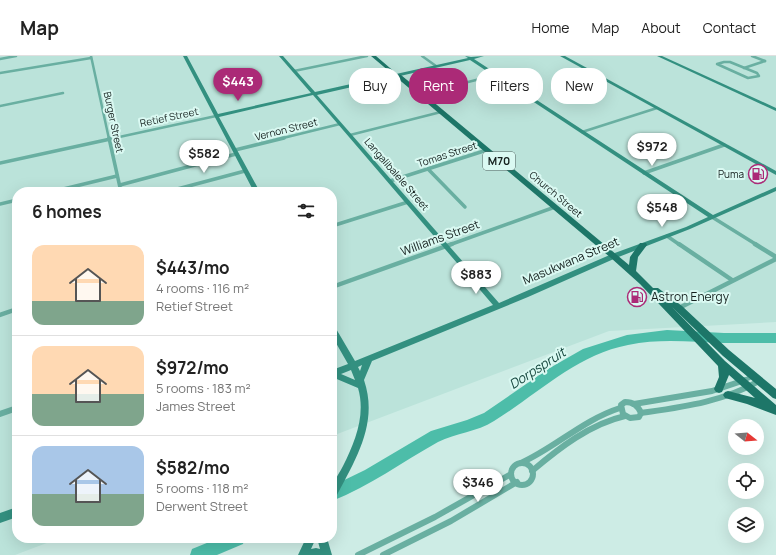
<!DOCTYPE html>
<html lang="en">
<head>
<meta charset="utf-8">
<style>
	body { margin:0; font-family:Manrope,sans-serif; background:#f2f2f2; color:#222; height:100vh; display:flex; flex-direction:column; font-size:15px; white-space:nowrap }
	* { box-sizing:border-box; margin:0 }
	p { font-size:13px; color:#767676 }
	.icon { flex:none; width:22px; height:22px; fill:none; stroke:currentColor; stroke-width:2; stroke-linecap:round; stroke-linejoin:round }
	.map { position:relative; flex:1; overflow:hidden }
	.drawer { position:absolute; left:12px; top:131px; width:325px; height:356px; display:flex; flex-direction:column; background:#fff; border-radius:16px; box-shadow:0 4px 16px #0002 }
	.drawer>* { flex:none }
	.banner { position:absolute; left:349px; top:12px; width:367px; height:36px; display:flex; gap:8px }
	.needle { width:26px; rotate:107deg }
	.controls { position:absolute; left:728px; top:363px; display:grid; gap:8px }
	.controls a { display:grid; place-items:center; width:36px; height:36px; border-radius:50%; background:#fff; box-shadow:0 4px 16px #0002; font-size:20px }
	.price { position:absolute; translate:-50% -34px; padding:0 9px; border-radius:14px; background:#fff; color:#222; font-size:13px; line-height:26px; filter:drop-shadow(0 1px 2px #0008) }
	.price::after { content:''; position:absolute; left:50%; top:24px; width:12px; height:9px; margin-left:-6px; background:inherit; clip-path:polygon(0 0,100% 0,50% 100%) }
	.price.active { background:#ab2a77; color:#fff }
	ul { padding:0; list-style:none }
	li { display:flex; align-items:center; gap:12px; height:100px; padding:0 20px }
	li+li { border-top:1px solid #e0e0e0 }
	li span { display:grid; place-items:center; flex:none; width:112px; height:80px; border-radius:12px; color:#555 }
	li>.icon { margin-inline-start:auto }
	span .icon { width:48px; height:48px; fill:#fffc; stroke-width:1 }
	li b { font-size:17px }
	h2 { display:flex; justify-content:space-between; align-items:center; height:48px; padding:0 20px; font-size:17px }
	.pill { padding:0 14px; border-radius:16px; background:#fff; box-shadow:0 4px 16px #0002; font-size:14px; line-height:36px }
	.pill.active { background:#ab2a77; color:#fff }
	header { display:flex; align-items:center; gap:24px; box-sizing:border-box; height:56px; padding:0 20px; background:#fff; border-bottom:1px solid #e0e0e0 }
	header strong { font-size:19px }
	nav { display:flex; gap:22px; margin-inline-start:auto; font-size:14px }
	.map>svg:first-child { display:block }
	.built { fill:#bbe3da }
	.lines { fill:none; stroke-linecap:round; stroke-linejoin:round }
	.river { fill:#4dbda9; fill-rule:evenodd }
	.street-far3 { stroke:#69afa1; stroke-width:2.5 }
	.street-far2 { stroke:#69afa1; stroke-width:3.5 }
	.street-far1 { stroke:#69afa1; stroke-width:4.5 }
	.street { stroke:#69afa1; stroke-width:6 }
	.secondary { fill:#339080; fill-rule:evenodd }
	.primary { fill:#1d7668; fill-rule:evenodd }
	.labels { text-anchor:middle; stroke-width:4; stroke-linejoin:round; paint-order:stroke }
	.far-street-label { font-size:10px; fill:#15201e; stroke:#daf9f2 }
	.far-poi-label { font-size:10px; fill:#15201e; stroke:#daf9f2; text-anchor:end }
	.shield { fill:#daf9f2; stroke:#50615e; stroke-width:1 }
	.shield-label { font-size:11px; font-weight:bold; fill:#15201e }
	.street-label { font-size:12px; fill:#15201e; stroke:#daf9f2 }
	.poi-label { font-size:12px; fill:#15201e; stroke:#daf9f2; text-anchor:start }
	.water-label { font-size:13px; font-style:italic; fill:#15463d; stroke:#daf9f2 }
</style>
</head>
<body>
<header>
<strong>Map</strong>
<nav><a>Home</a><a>Map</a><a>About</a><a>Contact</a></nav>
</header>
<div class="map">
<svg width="776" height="499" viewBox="0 0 776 499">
	<rect width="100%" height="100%" fill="#cdece5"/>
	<path class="built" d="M0 0H776V266L609 275 332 380V136H17V482H60L15 499H0Z"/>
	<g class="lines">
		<g class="river">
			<path d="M667 274 724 277H776V287C759 287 742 287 724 287 691 286 661 282 628 289 576 299 538 338 494 365 477 376 456 377 438 386 402 406 370 430 332 445V430L365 414 431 375 467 364 484 357 548 313 583 293 627 279Z"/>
			<path d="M219 482H245L243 488 217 499H190L192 493Z"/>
		</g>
		<g class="street-far3">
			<path d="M91 0 109 83"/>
			<path d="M422 0 436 10"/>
			<path d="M752 0 765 5"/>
			<path d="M0 3 16 0"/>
			<path d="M724 6H730L757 17 759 20 748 22 717 8Z"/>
			<path d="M744 12 765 5"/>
			<path d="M294 15 367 0"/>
			<path d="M0 17 91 2"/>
			<path d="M420 38 496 19"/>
			<path d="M0 50 63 37"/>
			<path d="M582 76 657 52"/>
			<path d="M350 79 441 56"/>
			<path d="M110 83 216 60"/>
			<path d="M279 83 340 68"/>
		</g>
		<g class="street-far2">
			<path d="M109 82 121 136"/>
			<path d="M235 94 284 82"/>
			<path d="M0 107 115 82"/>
			<path d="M428 113 465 151"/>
			<path d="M644 117 724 89"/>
			<path d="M390 125 487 94"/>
			<path d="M120 129 236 98"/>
			<path d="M51 136 117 120"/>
			<path d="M166 136 245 115"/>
			<path d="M0 148 17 144"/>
			<path d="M712 161 757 189"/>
			<path d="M332 170 408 146"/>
			<path d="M667 180 680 189"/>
			<path d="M449 189 555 151"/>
		</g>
		<g class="street-far1">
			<path d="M679 188 732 224"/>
			<path d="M755 188 776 201"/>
			<path d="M332 231 452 188"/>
			<path d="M679 252 776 203"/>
			<path d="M0 259 17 253"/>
			<path d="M743 325 753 320"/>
		</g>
		<g class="street">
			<path d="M625 346C633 346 638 349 641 357L639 361 630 362 623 358 621 349Z"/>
			<path d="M634 348 712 335 745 324"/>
			<path d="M641 357C682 351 723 346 759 325"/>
			<path d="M0 358 17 352"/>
			<path d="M521 407C556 391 583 364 620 352"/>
			<circle cx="522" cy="418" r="11"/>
			<path d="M532 415C559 392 590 368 625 360"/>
			<path d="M358 499 435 461 511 418"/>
			<path d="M383 499 451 465 517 426"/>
		</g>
		<g class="secondary">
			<path d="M183 0H187L218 58 311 37 279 0H283L315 36 468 2 465 0 471 1 484 0 474 3 713 159 776 131V135L690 173 616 202 528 241 372 305 364 324C379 368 355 404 335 443L332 445C332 440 331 434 333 429 335 423 340 416 343 410 355 386 366 359 358 332L332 321V314L348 308 332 280V270L335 271 355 305 493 249 313 39 219 61 260 136H254ZM470 4 708 161 686 171 612 198 499 247 317 39ZM362 309 360 315 358 311ZM351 314 355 324 341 318Z"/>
			<path d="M560 0H565L776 115V119Z"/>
			<path d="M657 0H662L776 52V55Z"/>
			<path d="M17 451V461L0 467V457Z"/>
			<path d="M306 482H316L311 493 316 492 320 493 317 482H327L332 499H298Z"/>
		</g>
		<path class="primary" d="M371 0H376L397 18 401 19 629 209 630 201 640 187H646L647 189 638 201 636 215 653 232H658L682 250 729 294 776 333V343L773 342 723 300 672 251 725 305 776 349V359L747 348 725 342 723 339 725 336 728 335 755 342 729 319 722 336 719 337 716 336 714 333 719 321 718 310 640 228 611 202Z"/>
	</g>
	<defs>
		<symbol id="fuel-ring" viewBox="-11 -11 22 22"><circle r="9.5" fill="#daf9f2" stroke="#ab2a77" stroke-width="1.5"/><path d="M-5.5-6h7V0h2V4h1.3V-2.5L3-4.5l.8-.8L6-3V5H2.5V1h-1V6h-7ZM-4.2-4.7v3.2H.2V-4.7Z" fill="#ab2a77"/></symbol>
	</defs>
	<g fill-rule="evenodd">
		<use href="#fuel-ring" x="747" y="107" width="22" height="22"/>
		<use href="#fuel-ring" x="626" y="230" width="22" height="22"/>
	</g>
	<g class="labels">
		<g class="far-street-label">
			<text transform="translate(169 61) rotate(-12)" y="4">Retief Street</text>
			<text transform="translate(114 66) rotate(78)" y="4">Burger Street</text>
			<text transform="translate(286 73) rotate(-14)" y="4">Vernon Street</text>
			<text transform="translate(447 98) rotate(-18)" y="4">Tomas Street</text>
			<text transform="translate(397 118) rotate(49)" y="4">Langalibalele Street</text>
			<text transform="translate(556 138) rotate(40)" y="4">Church Street</text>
		</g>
		<g class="far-poi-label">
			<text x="744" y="122">Puma</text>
		</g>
		<rect class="shield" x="483" y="96" width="32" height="18" rx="3"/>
		<g class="shield-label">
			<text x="499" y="109">M70</text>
		</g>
		<g class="street-label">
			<text transform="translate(440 182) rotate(-20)" y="4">Williams Street</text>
			<text transform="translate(571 205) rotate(-23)" y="4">Masukwana Street</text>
		</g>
		<g class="poi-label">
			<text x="651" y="245">Astron Energy</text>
		</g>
		<g class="water-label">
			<text transform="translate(537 312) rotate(-33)" y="5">Dorpspruit</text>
		</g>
	</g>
</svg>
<div class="controls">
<a><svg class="needle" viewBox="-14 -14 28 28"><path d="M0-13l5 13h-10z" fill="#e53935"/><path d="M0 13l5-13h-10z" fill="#767676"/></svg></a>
<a><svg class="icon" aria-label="locate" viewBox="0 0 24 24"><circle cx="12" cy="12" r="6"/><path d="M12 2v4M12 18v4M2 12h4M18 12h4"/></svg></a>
<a><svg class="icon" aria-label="layers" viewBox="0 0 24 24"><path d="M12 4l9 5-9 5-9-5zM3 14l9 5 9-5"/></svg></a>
</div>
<b class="price active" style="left:238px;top:46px">$443</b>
<b class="price" style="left:652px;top:111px">$972</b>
<b class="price" style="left:204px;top:118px">$582</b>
<b class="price" style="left:662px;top:172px">$548</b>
<b class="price" style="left:476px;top:239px">$883</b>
<b class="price" style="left:478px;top:447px">$346</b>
<div class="banner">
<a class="pill">Buy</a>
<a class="pill active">Rent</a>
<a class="pill">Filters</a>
<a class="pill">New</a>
</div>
<section class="drawer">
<h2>6 homes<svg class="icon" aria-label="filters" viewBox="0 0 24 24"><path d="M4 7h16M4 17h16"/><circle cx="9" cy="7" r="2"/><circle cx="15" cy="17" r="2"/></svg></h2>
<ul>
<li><span style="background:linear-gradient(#ffd9b3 70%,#7fa58c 0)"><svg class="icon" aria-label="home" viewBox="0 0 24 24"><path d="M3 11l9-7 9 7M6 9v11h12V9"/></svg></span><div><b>$443/mo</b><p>4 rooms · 116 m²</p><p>Retief Street</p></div></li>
<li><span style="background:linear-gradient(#ffd9b3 60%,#7fa58c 0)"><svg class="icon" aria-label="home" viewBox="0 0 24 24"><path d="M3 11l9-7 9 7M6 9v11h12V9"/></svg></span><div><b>$972/mo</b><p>5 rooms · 183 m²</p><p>James Street</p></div></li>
<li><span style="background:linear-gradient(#a9c7e8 60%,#7fa58c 0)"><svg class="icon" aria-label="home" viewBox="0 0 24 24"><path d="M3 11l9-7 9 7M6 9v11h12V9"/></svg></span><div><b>$582/mo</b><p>5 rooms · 118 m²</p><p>Derwent Street</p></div></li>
</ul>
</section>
</div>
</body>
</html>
